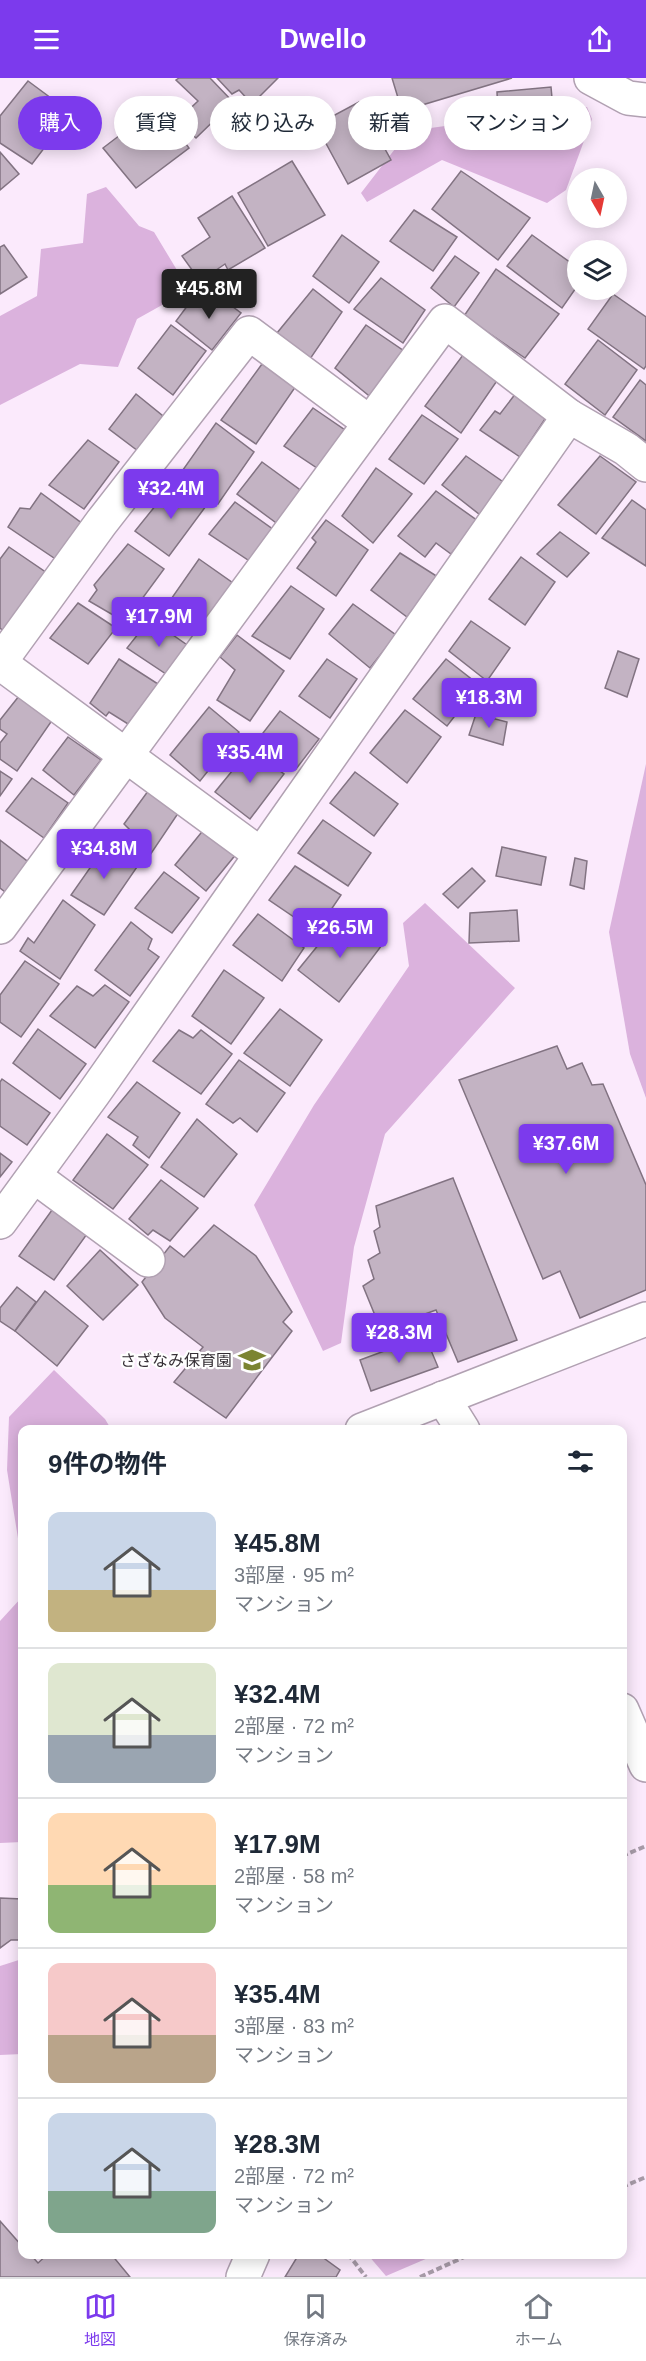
<!DOCTYPE html>
<html lang="ja">
<head>
<meta charset="utf-8">
<style>
	body { margin:0; font-family:Helvetica,"Noto Sans JP",sans-serif; background:#f2f2f3; color:#1f2937; height:100vh; display:flex; flex-direction:column; font-size:22px; white-space:nowrap }
	* { box-sizing:border-box; margin:0 }
	p { font-size:20px; color:#747a83 }
	.icon { flex:none; width:33px; height:33px; fill:none; stroke:currentColor; stroke-width:2; stroke-linecap:round; stroke-linejoin:round }
	.map { position:relative; flex:1; overflow:hidden }
	.details { position:absolute; left:18px; top:1347px; width:609px; height:834px; display:flex; flex-direction:column; background:#fff; border-radius:12px; box-shadow:0 3px 15px #0003 }
	.details>* { flex:none }
	.hud { position:absolute; left:18px; top:18px; width:610px; height:54px; display:flex; gap:12px }
	.needle { width:39px; rotate:171deg }
	.fabs { position:absolute; left:567px; top:90px; display:grid; gap:12px }
	.fabs a { display:grid; place-items:center; width:60px; height:60px; border-radius:50%; background:#fff; box-shadow:0 3px 15px #0003; font-size:30px }
	.price { position:absolute; translate:-50% -51px; padding:0 14px; border-radius:6px; background:#7c3aed; color:#fff; font-size:20px; line-height:39px; filter:drop-shadow(0 2px 3px #0008) }
	.price::after { content:''; position:absolute; left:50%; top:36px; width:18px; height:14px; margin-left:-9px; background:inherit; clip-path:polygon(0 0,100% 0,50% 100%) }
	.price.on { background:#222; color:#fff }
	ul { padding:0; list-style:none }
	li { display:flex; align-items:center; gap:18px; height:150px; padding:0 30px }
	li+li { border-top:2px solid #e0e1e3 }
	li span { display:grid; place-items:center; flex:none; width:168px; height:120px; border-radius:12px; color:#555 }
	li>.icon { margin-inline-start:auto }
	span .icon { width:72px; height:72px; fill:#fffc; stroke-width:1 }
	li b { font-size:26px }
	h2 { display:flex; justify-content:space-between; align-items:center; height:72px; padding:0 30px; font-size:26px }
	.tag { padding:0 21px; border-radius:27px; background:#fff; box-shadow:0 3px 15px #0003; font-size:21px; line-height:54px }
	.tag.on { background:#7c3aed; color:#fff }
	header { display:flex; justify-content:space-between; align-items:center; height:78px; padding:0 30px; background:#7c3aed; color:#fff; font-size:27px; font-weight:700 }
	.menu { display:flex; justify-content:space-around; align-items:center; height:84px; border-top:2px solid #e0e1e3; background:#fff; font-size:16px; color:#747a83 }
	.menu a { display:grid; justify-items:center; gap:3px }
	.menu .on { color:#7c3aed }
	.map>svg:first-child { display:block }
	.green { fill:#dbb2dd }
	.building { fill:#c3b3c3; stroke:#827382; stroke-width:1.5 }
	.lines { fill:none; stroke-linecap:round; stroke-linejoin:round }
	.minor-casing { stroke:#b1a1b2; stroke-width:36 }
	.path { stroke:#a79ba8; stroke-width:4; stroke-dasharray:6 3; stroke-linecap:butt }
	.minor { stroke:#fff; stroke-width:33 }
	.labels { text-anchor:middle; stroke-width:4.5; stroke-linejoin:round; paint-order:stroke }
	.poi-label { font-size:16px; fill:#352f35; stroke:#fefefe; text-anchor:end }
</style>
</head>
<body>
<header><svg class="icon" aria-label="menu" viewBox="0 0 24 24"><path d="M4 6h16M4 12h16M4 18h16"/></svg>Dwello<svg class="icon" aria-label="share" viewBox="0 0 24 24"><path d="M12 15V3M7 8l5-5 5 5M5 13v7h14v-7"/></svg></header>
<div class="map">
<svg width="646" height="2199" viewBox="0 0 646 2199">
	<rect width="100%" height="100%" fill="#fbeafc"/>
	<g class="green">
		<path d="M587 29 592 41 566 112 547 125 442 82 367 124 361 115 398 67 423 51Z"/>
		<path d="M106 109 139 148 154 154 189 212 137 241 118 289 80 286 0 327V238L37 218 41 171 83 165 87 116Z"/>
		<path d="M646 686V1020L630 976 609 854Z"/>
		<path d="M425 825 515 910 385 1056 354 1169 341 1265 323 1273 254 1127 314 1027 409 888 403 845Z"/>
		<path d="M54 1292 105 1341 111 1351 22 1352V1485L7 1392 9 1339Z"/>
		<path d="M22 1519V1764L0 1765V1543Z"/>
		<path d="M22 1881V1976L0 1977V1888Z"/>
		<path d="M368 2177H435L386 2198Z"/>
	</g>
	<g class="building">
		<path d="M179 0H210L233 24 196 60 177 43 198 23 176 2Z"/>
		<path d="M217 0H278L252 26 239 12 232 16Z"/>
		<path d="M392 0H512L402 33Z"/>
		<path d="M28 3 71 35 32 86 0 65V38Z"/>
		<path d="M551 9 553 31 498 36 497 14Z"/>
		<path d="M359 24 391 82 348 106 316 47Z"/>
		<path d="M149 35 164 53 172 47 189 70 136 110 103 70Z"/>
		<path d="M0 74 19 96 0 112Z"/>
		<path d="M292 83 325 137 268 168 238 115Z"/>
		<path d="M461 93 530 140 498 182 432 131Z"/>
		<path d="M232 118 265 170 228 192 225 186 200 203 182 178 210 159 198 140Z"/>
		<path d="M414 132 457 159 433 193 390 163Z"/>
		<path d="M342 157 379 184 349 225 313 198Z"/>
		<path d="M532 157 578 190V207L562 230 507 188Z"/>
		<path d="M4 167 27 199 0 216V169Z"/>
		<path d="M455 178 479 195 454 229 431 210Z"/>
		<path d="M496 191 559 236 525 280 464 238Z"/>
		<path d="M381 200 425 232 403 265 354 231Z"/>
		<path d="M313 211 342 234 310 281 277 255Z"/>
		<path d="M613 216 646 239V288L644 291 588 251Z"/>
		<path d="M221 220 241 235 212 272 176 243 188 227Z"/>
		<path d="M171 247 206 273 173 317 138 290Z"/>
		<path d="M366 247 407 275 373 321 335 290Z"/>
		<path d="M598 262 637 292 605 337 565 306Z"/>
		<path d="M466 273 501 297 461 355 425 328Z"/>
		<path d="M262 286 296 308 256 366 221 342Z"/>
		<path d="M640 302 646 307V363L613 339Z"/>
		<path d="M516 315 549 335 520 379 480 352 495 333 500 336Z"/>
		<path d="M136 316 163 338 138 373 109 351Z"/>
		<path d="M313 330 345 352 317 390 284 368Z"/>
		<path d="M422 337 458 361 424 406 389 381Z"/>
		<path d="M216 345 254 374 218 426 180 396Z"/>
		<path d="M88 362 119 384 84 431 49 407Z"/>
		<path d="M466 378 509 408 484 440 442 407Z"/>
		<path d="M600 378 636 404 596 456 558 427Z"/>
		<path d="M262 384 303 414 279 447 237 416Z"/>
		<path d="M376 390 412 416 373 465 342 438Z"/>
		<path d="M173 406 206 428 169 478 135 453Z"/>
		<path d="M436 413 478 443 451 476 436 465 425 479 398 458Z"/>
		<path d="M41 415 83 446 57 482 8 449 20 430 30 431Z"/>
		<path d="M632 422 646 432V488L602 460Z"/>
		<path d="M235 424 274 452 251 484 209 456Z"/>
		<path d="M326 442 368 472 336 518 297 490 316 464 312 460Z"/>
		<path d="M560 454 589 475 567 499 537 476Z"/>
		<path d="M128 466 164 491 125 544 89 523 97 512 94 507Z"/>
		<path d="M9 469 47 495 6 556 0 550V481Z"/>
		<path d="M400 475 438 499 407 539 371 512Z"/>
		<path d="M521 479 555 504 525 547 489 521Z"/>
		<path d="M199 481 233 505 203 547 169 524Z"/>
		<path d="M291 508 324 531 290 581 252 558Z"/>
		<path d="M78 525 116 550 88 586 50 560Z"/>
		<path d="M353 526 396 557 370 590 329 556Z"/>
		<path d="M150 541 190 569 169 598 127 570Z"/>
		<path d="M471 543 510 570 487 603 449 573Z"/>
		<path d="M237 557 284 593 250 643 217 622 235 592 220 579Z"/>
		<path d="M618 573 639 581 627 619 605 610Z"/>
		<path d="M119 581 158 606 128 646 109 634 106 638 90 625Z"/>
		<path d="M327 581 357 601 330 640 299 618Z"/>
		<path d="M446 581 479 607 447 648 413 621Z"/>
		<path d="M19 618 53 641 17 693 0 681V665L7 656 0 651V642Z"/>
		<path d="M209 629 239 654 200 703 170 677Z"/>
		<path d="M405 632 441 659 407 705 370 675Z"/>
		<path d="M280 633 319 661 296 691 256 664Z"/>
		<path d="M476 636 507 644 503 667 469 657Z"/>
		<path d="M68 659 101 682 74 717 43 692Z"/>
		<path d="M250 671 284 696 250 741 215 714Z"/>
		<path d="M0 693 12 701 0 718Z"/>
		<path d="M355 694 398 726 374 758 330 725Z"/>
		<path d="M32 700 68 725 44 760 6 733Z"/>
		<path d="M151 709 181 731 146 783 122 766 129 751 124 746Z"/>
		<path d="M323 742 371 775 348 808 298 775Z"/>
		<path d="M205 750 237 775 206 813 175 787Z"/>
		<path d="M0 762 31 786 9 817 0 810Z"/>
		<path d="M106 767 137 789 104 837 71 817Z"/>
		<path d="M502 769 546 779 541 807 496 798Z"/>
		<path d="M575 780 587 783 584 811 570 807Z"/>
		<path d="M295 788 341 817 316 854 269 822Z"/>
		<path d="M472 790 485 803 458 830 443 816Z"/>
		<path d="M164 794 199 820 172 855 135 830Z"/>
		<path d="M63 822 95 847 60 901 20 873 28 860 34 865Z"/>
		<path d="M517 832 519 863 469 865 470 835Z"/>
		<path d="M258 836 304 870 282 903 233 867Z"/>
		<path d="M341 839 382 867 339 924 298 892Z"/>
		<path d="M131 844 152 861 148 871 159 879 130 918 95 892Z"/>
		<path d="M25 883 59 906 21 959 0 944V917Z"/>
		<path d="M224 892 264 920 231 966 192 938Z"/>
		<path d="M105 907 129 924 95 970 50 938 77 908 93 918Z"/>
		<path d="M280 931 322 962 290 1008 244 975Z"/>
		<path d="M38 951 86 986 60 1021 13 985Z"/>
		<path d="M179 952 193 960 201 952 232 976 201 1016 153 983Z"/>
		<path d="M557 968 567 991 582 985 592 1007 603 1006 646 1107V1212L580 1240 560 1193 543 1201 459 1002Z"/>
		<path d="M239 982 285 1015 257 1054 240 1040 233 1045 206 1026Z"/>
		<path d="M2 1001 50 1035 27 1067 0 1048V1004Z"/>
		<path d="M137 1004 180 1035 149 1080 133 1067 138 1059 108 1039Z"/>
		<path d="M197 1041 237 1076 204 1119 161 1089Z"/>
		<path d="M107 1056 148 1087 113 1131 73 1102Z"/>
		<path d="M0 1075 12 1084 0 1099Z"/>
		<path d="M453 1100 517 1262 458 1284 436 1232 381 1252 363 1208 374 1201 368 1182 380 1175 374 1153 380 1149 376 1128Z"/>
		<path d="M161 1102 198 1130 170 1163 153 1152 148 1157 129 1141Z"/>
		<path d="M52 1132 87 1156 54 1202 19 1178Z"/>
		<path d="M214 1147 256 1178 292 1234 283 1244 292 1253 226 1340 174 1304 203 1269 165 1240 142 1204 170 1168 184 1179Z"/>
		<path d="M100 1172 138 1207 103 1242 67 1208Z"/>
		<path d="M17 1209 36 1224 15 1253 0 1243V1230Z"/>
		<path d="M45 1213 88 1248 57 1288 15 1253Z"/>
		<path d="M425 1258 438 1289 371 1313 360 1282Z"/>
		<path d="M0 1820 22 1821V1862H11L0 1870Z"/>
		<path d="M0 2143 22 2168V2176H30L38 2185 48 2176H111L130 2199H0Z"/>
		<path d="M299 2176H318L340 2192 336 2199H285Z"/>
	</g>
	<g class="lines">
		<defs>
			<g id="minor">
				<path d="M591 0 628 20 646 22"/>
				<path d="M0 584 101 445 249 255 370 345"/>
				<path d="M0 585 260 776"/>
				<path d="M0 849 445 243 569 338"/>
				<path d="M34 1098 148 1182"/>
				<path d="M0 1144 94 1015 569 338 626 371 646 387"/>
				<path d="M443 1320 463 1352"/>
				<path d="M362 1352 646 1241"/>
				<path d="M622 1632 646 1687"/>
				<path d="M243 2199 253 2176"/>
			</g>
		</defs>
		<use href="#minor" class="minor-casing"/>
		<g class="path">
			<path d="M622 1778 646 1768"/>
			<path d="M622 2109 646 2099"/>
			<path d="M348 2176 366 2199"/>
			<path d="M420 2199 471 2176"/>
		</g>
		<use href="#minor" class="minor"/>
	</g>
	<defs>
		<symbol id="school-bare" viewBox="-9 -9 18 18"><path d="M0-5L7-2L0 1L-7-2ZM-4 1L0 2.5L4 1V4Q0 6-4 4Z" fill="#7b8431" stroke="#fefefe" stroke-width="2.5" paint-order="stroke"/></symbol>
	</defs>
	<g fill-rule="evenodd">
		<use href="#school-bare" x="233" y="1263" width="38" height="38"/>
	</g>
	<g class="labels">
		<g class="poi-label">
			<text x="232" y="1288">さざなみ保育園</text>
		</g>
	</g>
</svg>
<div class="fabs">
<a><svg class="needle" viewBox="-14 -14 28 28"><path d="M0-13l5 13h-10z" fill="#e53935"/><path d="M0 13l5-13h-10z" fill="#747a83"/></svg></a>
<a><svg class="icon" aria-label="layers" viewBox="0 0 24 24"><path d="M12 4l9 5-9 5-9-5zM3 14l9 5 9-5"/></svg></a>
</div>
<b class="price on" style="left:209px;top:242px">¥45.8M</b>
<b class="price" style="left:171px;top:442px">¥32.4M</b>
<b class="price" style="left:159px;top:570px">¥17.9M</b>
<b class="price" style="left:489px;top:651px">¥18.3M</b>
<b class="price" style="left:250px;top:706px">¥35.4M</b>
<b class="price" style="left:104px;top:802px">¥34.8M</b>
<b class="price" style="left:340px;top:881px">¥26.5M</b>
<b class="price" style="left:566px;top:1097px">¥37.6M</b>
<b class="price" style="left:399px;top:1286px">¥28.3M</b>
<div class="hud">
<a class="tag on">購入</a>
<a class="tag">賃貸</a>
<a class="tag">絞り込み</a>
<a class="tag">新着</a>
<a class="tag">マンション</a>
</div>
<section class="details">
<h2>9件の物件<svg class="icon" aria-label="filters" viewBox="0 0 24 24"><path d="M4 7h16M4 17h16"/><circle cx="9" cy="7" r="2"/><circle cx="15" cy="17" r="2"/></svg></h2>
<ul>
<li><span style="background:linear-gradient(#c9d6e8 65%,#c2b280 0)"><svg class="icon" aria-label="home" viewBox="0 0 24 24"><path d="M3 11l9-7 9 7M6 9v11h12V9"/></svg></span><div><b>¥45.8M</b><p>3部屋 · 95 m²</p><p>マンション</p></div></li>
<li><span style="background:linear-gradient(#dfe7d0 60%,#9aa5b1 0)"><svg class="icon" aria-label="home" viewBox="0 0 24 24"><path d="M3 11l9-7 9 7M6 9v11h12V9"/></svg></span><div><b>¥32.4M</b><p>2部屋 · 72 m²</p><p>マンション</p></div></li>
<li><span style="background:linear-gradient(#ffd9b3 60%,#8fb573 0)"><svg class="icon" aria-label="home" viewBox="0 0 24 24"><path d="M3 11l9-7 9 7M6 9v11h12V9"/></svg></span><div><b>¥17.9M</b><p>2部屋 · 58 m²</p><p>マンション</p></div></li>
<li><span style="background:linear-gradient(#f6c9c9 60%,#b9a48a 0)"><svg class="icon" aria-label="home" viewBox="0 0 24 24"><path d="M3 11l9-7 9 7M6 9v11h12V9"/></svg></span><div><b>¥35.4M</b><p>3部屋 · 83 m²</p><p>マンション</p></div></li>
<li><span style="background:linear-gradient(#c9d6e8 65%,#7fa58c 0)"><svg class="icon" aria-label="home" viewBox="0 0 24 24"><path d="M3 11l9-7 9 7M6 9v11h12V9"/></svg></span><div><b>¥28.3M</b><p>2部屋 · 72 m²</p><p>マンション</p></div></li>
</ul>
</section>
</div>
<nav class="menu">
<a class="on"><svg class="icon" aria-label="map" viewBox="0 0 24 24"><path d="M3 6l6-2 6 2 6-2v14l-6 2-6-2-6 2zM9 4v14M15 6v14"/></svg>地図</a>
<a><svg class="icon" aria-label="saved" viewBox="0 0 24 24"><path d="M7 4h10v16l-5-4-5 4z"/></svg>保存済み</a>
<a><svg class="icon" aria-label="home" viewBox="0 0 24 24"><path d="M3 11l9-7 9 7M6 9v11h12V9"/></svg>ホーム</a>
</nav>
</body>
</html>
